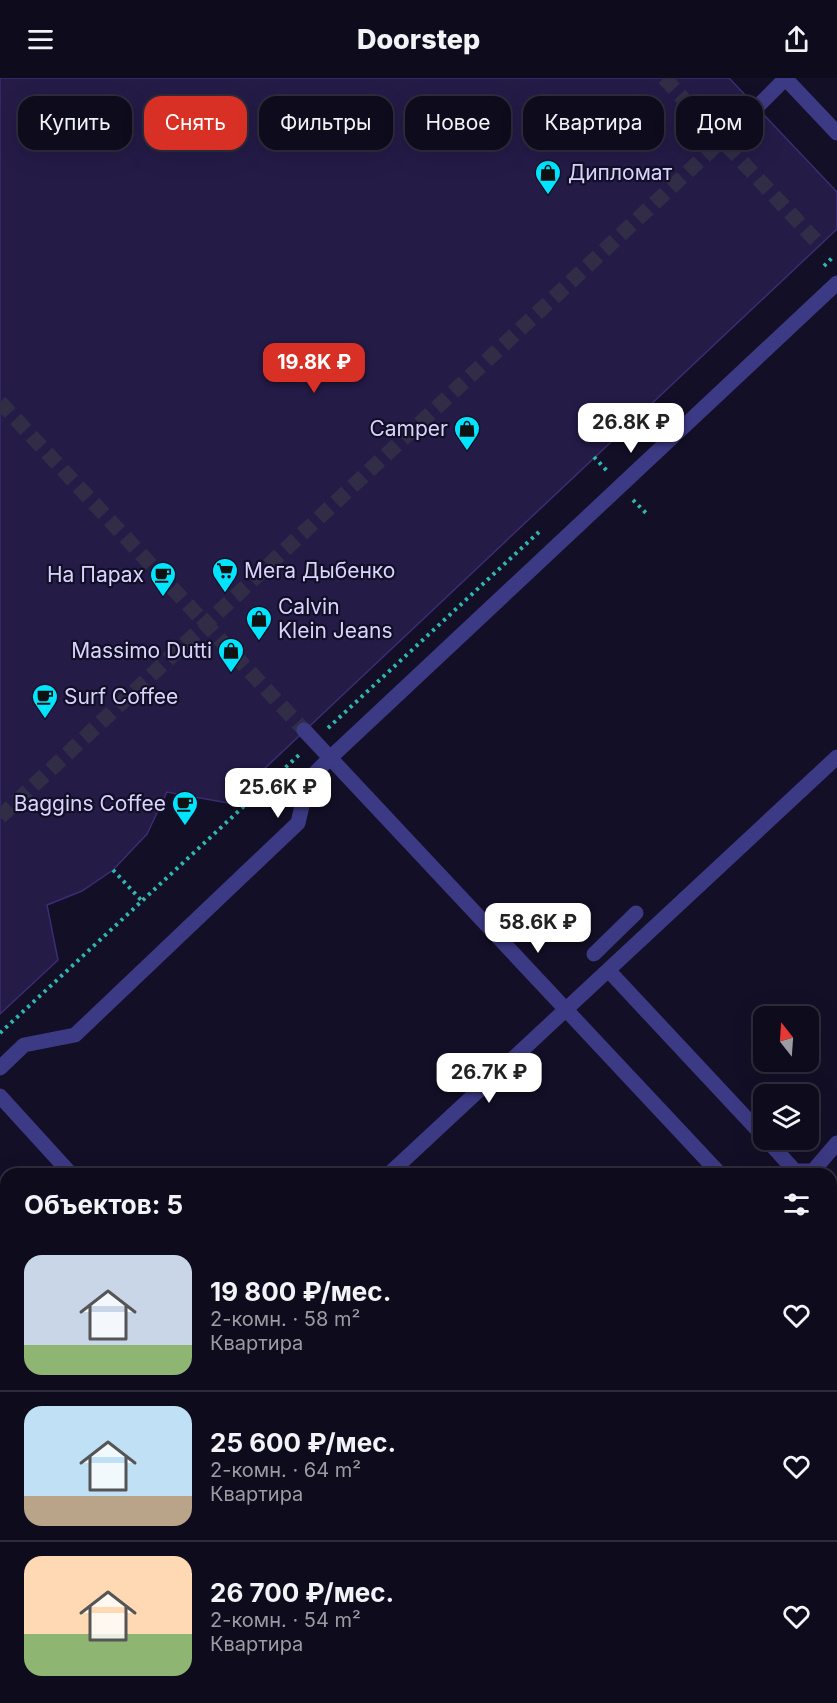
<!DOCTYPE html>
<html lang="ru">
<head>
<meta charset="utf-8">
<style>
	body { margin:0; font-family:Inter,sans-serif; background:#171425; color:#f1f3f6; height:100vh; display:flex; flex-direction:column; font-size:22px; white-space:nowrap }
	* { box-sizing:border-box; margin:0 }
	p { font-size:20px; color:#9b9ba3 }
	.icon { flex:none; width:33px; height:33px; fill:none; stroke:currentColor; stroke-width:2; stroke-linecap:round; stroke-linejoin:round }
	.map { position:relative; flex:1; overflow:hidden }
	.details { position:absolute; left:0px; top:1090px; width:837px; height:536px; display:flex; flex-direction:column; background:#0e0b1c; border-radius:18px 18px 0 0; box-shadow:0 6px 24px #0002,0 0 0 2px #2e2b3b }
	.details>* { flex:none }
	.guide { position:absolute; left:18px; top:18px; width:801px; height:54px; display:flex; gap:12px }
	.needle { width:39px; rotate:343deg }
	.buttons { position:absolute; left:753px; top:928px; display:grid; gap:12px }
	.buttons a { display:grid; place-items:center; width:66px; height:66px; border-radius:12px; background:#0e0b1c; box-shadow:0 6px 24px #0002,0 0 0 2px #2e2b3b; font-size:30px }
	.price { position:absolute; translate:-50% -51px; padding:0 14px; border-radius:12px; background:#fff; color:#222; font-size:20px; line-height:39px; filter:drop-shadow(0 2px 3px #0008) }
	.price::after { content:''; position:absolute; left:50%; top:36px; width:18px; height:14px; margin-left:-9px; background:inherit; clip-path:polygon(0 0,100% 0,50% 100%) }
	.price.active { background:#d93025; color:#fff }
	ul { padding:0; list-style:none }
	li { display:flex; align-items:center; gap:18px; height:150px; padding:0 24px }
	li+li { border-top:2px solid #2e2b3b }
	li span { display:grid; place-items:center; flex:none; width:168px; height:120px; border-radius:18px; color:#555 }
	li>.icon { margin-inline-start:auto }
	span .icon { width:72px; height:72px; fill:#fffc; stroke-width:1 }
	li b { font-size:26px }
	h2 { display:flex; justify-content:space-between; align-items:center; height:72px; padding:0 24px; font-size:26px }
	.pill { padding:0 21px; border-radius:18px; background:#0e0b1c; box-shadow:0 6px 24px #0002,0 0 0 2px #2e2b3b; font-size:21px; line-height:54px }
	.pill.active { background:#d93025; color:#fff }
	header { display:flex; justify-content:space-between; align-items:center; height:78px; padding:0 24px; background:#0e0b1c; font-size:27px; font-weight:800 }
	.map>svg:first-child { display:block }
	.building { fill:#241b47; stroke:#3b2d73; stroke-width:1.5 }
	.lines { fill:none; stroke-linecap:round; stroke-linejoin:round }
	.minor-tunnel { stroke:#312d47; stroke-width:15; stroke-dasharray:15 8; stroke-linecap:butt }
	.path { stroke:#2fb8b0; stroke-width:4; stroke-dasharray:3 4.5; stroke-linecap:butt }
	.minor { stroke:#3d3a85; stroke-width:15 }
	.major { stroke:#c25bff; stroke-width:15 }
	.labels { text-anchor:middle; stroke-width:4.5; stroke-linejoin:round; paint-order:stroke }
	.poi-label { font-size:21px; fill:#d9d4ff; stroke:#130f26; text-anchor:start }
</style>
</head>
<body>
<header><svg class="icon" aria-label="menu" viewBox="0 0 24 24"><path d="M4 6h16M4 12h16M4 18h16"/></svg>Doorstep<svg class="icon" aria-label="share" viewBox="0 0 24 24"><path d="M12 15V3M7 8l5-5 5 5M5 13v7h14v-7"/></svg></header>
<div class="map">
<svg width="837" height="1625" viewBox="0 0 837 1625">
	<rect width="100%" height="100%" fill="#130f26"/>
	<path class="building" d="M0 0H729L837 114V151L228 725 167 714 147 756 113 792 82 813 47 827 58 882 0 936Z"/>
	<g class="lines">
		<g class="minor-tunnel">
			<path d="M664 0 820 167"/>
			<path d="M0 324 304 652"/>
			<path d="M0 739 757 29"/>
		</g>
		<g class="path">
			<path d="M824 188 832 180"/>
			<path d="M594 379 608 394"/>
			<path d="M633 422 647 436"/>
			<path d="M328 650 540 453"/>
			<path d="M113 792 142 823"/>
			<path d="M0 955 300 676"/>
			<path d="M831 1276 837 1271"/>
			<path d="M446 1625 452 1620"/>
		</g>
		<g class="minor">
			<path d="M785 0 837 55"/>
			<path d="M757 29 786 0"/>
			<path d="M304 652 720 1096"/>
			<path d="M594 876 636 835"/>
			<path d="M609 893 764 1059"/>
			<path d="M0 990 24 967 75 957 298 745 308 702 330 680 837 205"/>
			<path d="M0 1018 71 1096"/>
			<path d="M767 1062 795 1093H813L837 1065"/>
			<path d="M389 1096 837 679"/>
			<path d="M0 1115 6 1121"/>
			<path d="M831 1127 837 1126"/>
			<path d="M831 1148 837 1166"/>
			<path d="M0 1199 6 1206"/>
			<path d="M831 1199 837 1182"/>
			<path d="M0 1379 6 1385"/>
			<path d="M0 1407 6 1401"/>
			<path d="M0 1455 6 1450"/>
			<path d="M0 1497 6 1491"/>
			<path d="M234 1625 239 1620"/>
			<path d="M333 1625 338 1620"/>
		</g>
		<g class="major">
			<path d="M831 1538 837 1531"/>
			<path d="M831 1562 837 1557"/>
			<path d="M763 1625 769 1620"/>
			<path d="M833 1625 837 1621"/>
		</g>
	</g>
	<defs>
		<symbol id="shop-pin" viewBox="-11 -11 22 30"><path d="M0 17L-7.5 6A9.5 9.5 0 1 1 7.5 6Z" fill="#00e5ff" stroke="#130f26"/><path d="M-5-2.5h2.3a2.7 3.5 0 0 1 5.4 0H5L5.5 6h-11ZM-1.5-2.5h3a1.5 2.3 0 0 0-3 0Z" fill="#111"/></symbol>
		<symbol id="supermarket-pin" viewBox="-11 -11 22 30"><path d="M0 17L-7.5 6A9.5 9.5 0 1 1 7.5 6Z" fill="#00e5ff" stroke="#130f26"/><path d="M-6-5.5h2.5l.6 2H6L4.5 2H-2.5L-4.4-4H-6ZM-1.5 3.2a1.3 1.3 0 1 0 .1 0ZM3 3.2a1.3 1.3 0 1 0 .1 0Z" fill="#111"/></symbol>
		<symbol id="cafe-pin" viewBox="-11 -11 22 30"><path d="M0 17L-7.5 6A9.5 9.5 0 1 1 7.5 6Z" fill="#00e5ff" stroke="#130f26"/><path d="M-5.5-4.5H6V0H3Q3 3.5 0 3.5H-2.5Q-5.5 3.5-5.5 0ZM3-3.2v2h1.7v-2ZM-6 4.5H4V6H-6Z" fill="#111"/></symbol>
	</defs>
	<g fill-rule="evenodd">
		<use href="#shop-pin" x="533" y="80" width="30" height="40"/>
		<use href="#shop-pin" x="452" y="336" width="30" height="40"/>
		<use href="#supermarket-pin" x="210" y="478" width="30" height="40"/>
		<use href="#cafe-pin" x="148" y="482" width="30" height="40"/>
		<use href="#shop-pin" x="244" y="526" width="30" height="40"/>
		<use href="#shop-pin" x="216" y="558" width="30" height="40"/>
		<use href="#cafe-pin" x="30" y="604" width="30" height="40"/>
		<use href="#cafe-pin" x="170" y="711" width="30" height="40"/>
	</g>
	<g class="labels">
		<g class="poi-label">
			<text x="568" y="102">Дипломат</text>
			<text x="448" y="358" text-anchor="end">Camper</text>
			<text x="244" y="500">Мега Дыбенко</text>
			<text x="144" y="504" text-anchor="end">На Парах</text>
			<text x="278" y="536">Calvin<tspan x="278" dy="24">Klein Jeans</tspan></text>
			<text x="212" y="580" text-anchor="end">Massimo Dutti</text>
			<text x="64" y="626">Surf Coffee</text>
			<text x="166" y="733" text-anchor="end">Baggins Coffee</text>
		</g>
	</g>
</svg>
<div class="buttons">
<a><svg class="needle" viewBox="-14 -14 28 28"><path d="M0-13l5 13h-10z" fill="#e53935"/><path d="M0 13l5-13h-10z" fill="#9b9ba3"/></svg></a>
<a><svg class="icon" aria-label="layers" viewBox="0 0 24 24"><path d="M12 4l9 5-9 5-9-5zM3 14l9 5 9-5"/></svg></a>
</div>
<b class="price active" style="left:314px;top:316px">19.8K ₽</b>
<b class="price" style="left:631px;top:376px">26.8K ₽</b>
<b class="price" style="left:278px;top:741px">25.6K ₽</b>
<b class="price" style="left:538px;top:876px">58.6K ₽</b>
<b class="price" style="left:489px;top:1026px">26.7K ₽</b>
<div class="guide">
<a class="pill">Купить</a>
<a class="pill active">Снять</a>
<a class="pill">Фильтры</a>
<a class="pill">Новое</a>
<a class="pill">Квартира</a>
<a class="pill">Дом</a>
</div>
<section class="details">
<h2>Объектов: 5<svg class="icon" aria-label="filters" viewBox="0 0 24 24"><path d="M4 7h16M4 17h16"/><circle cx="9" cy="7" r="2"/><circle cx="15" cy="17" r="2"/></svg></h2>
<ul>
<li><span style="background:linear-gradient(#c9d6e8 75%,#8fb573 0)"><svg class="icon" aria-label="home" viewBox="0 0 24 24"><path d="M3 11l9-7 9 7M6 9v11h12V9"/></svg></span><div><b>19 800 ₽/мес.</b><p>2-комн. · 58 m²</p><p>Квартира</p></div><svg class="icon" aria-label="heart" viewBox="0 0 24 24"><path d="M12 20l-8-8c-3-5 5-10 8-4 3-6 11-1 8 4z"/></svg></li>
<li><span style="background:linear-gradient(#bfe0f5 75%,#b9a48a 0)"><svg class="icon" aria-label="home" viewBox="0 0 24 24"><path d="M3 11l9-7 9 7M6 9v11h12V9"/></svg></span><div><b>25 600 ₽/мес.</b><p>2-комн. · 64 m²</p><p>Квартира</p></div><svg class="icon" aria-label="heart" viewBox="0 0 24 24"><path d="M12 20l-8-8c-3-5 5-10 8-4 3-6 11-1 8 4z"/></svg></li>
<li><span style="background:linear-gradient(#ffd9b3 65%,#8fb573 0)"><svg class="icon" aria-label="home" viewBox="0 0 24 24"><path d="M3 11l9-7 9 7M6 9v11h12V9"/></svg></span><div><b>26 700 ₽/мес.</b><p>2-комн. · 54 m²</p><p>Квартира</p></div><svg class="icon" aria-label="heart" viewBox="0 0 24 24"><path d="M12 20l-8-8c-3-5 5-10 8-4 3-6 11-1 8 4z"/></svg></li>
</ul>
</section>
</div>
</body>
</html>
